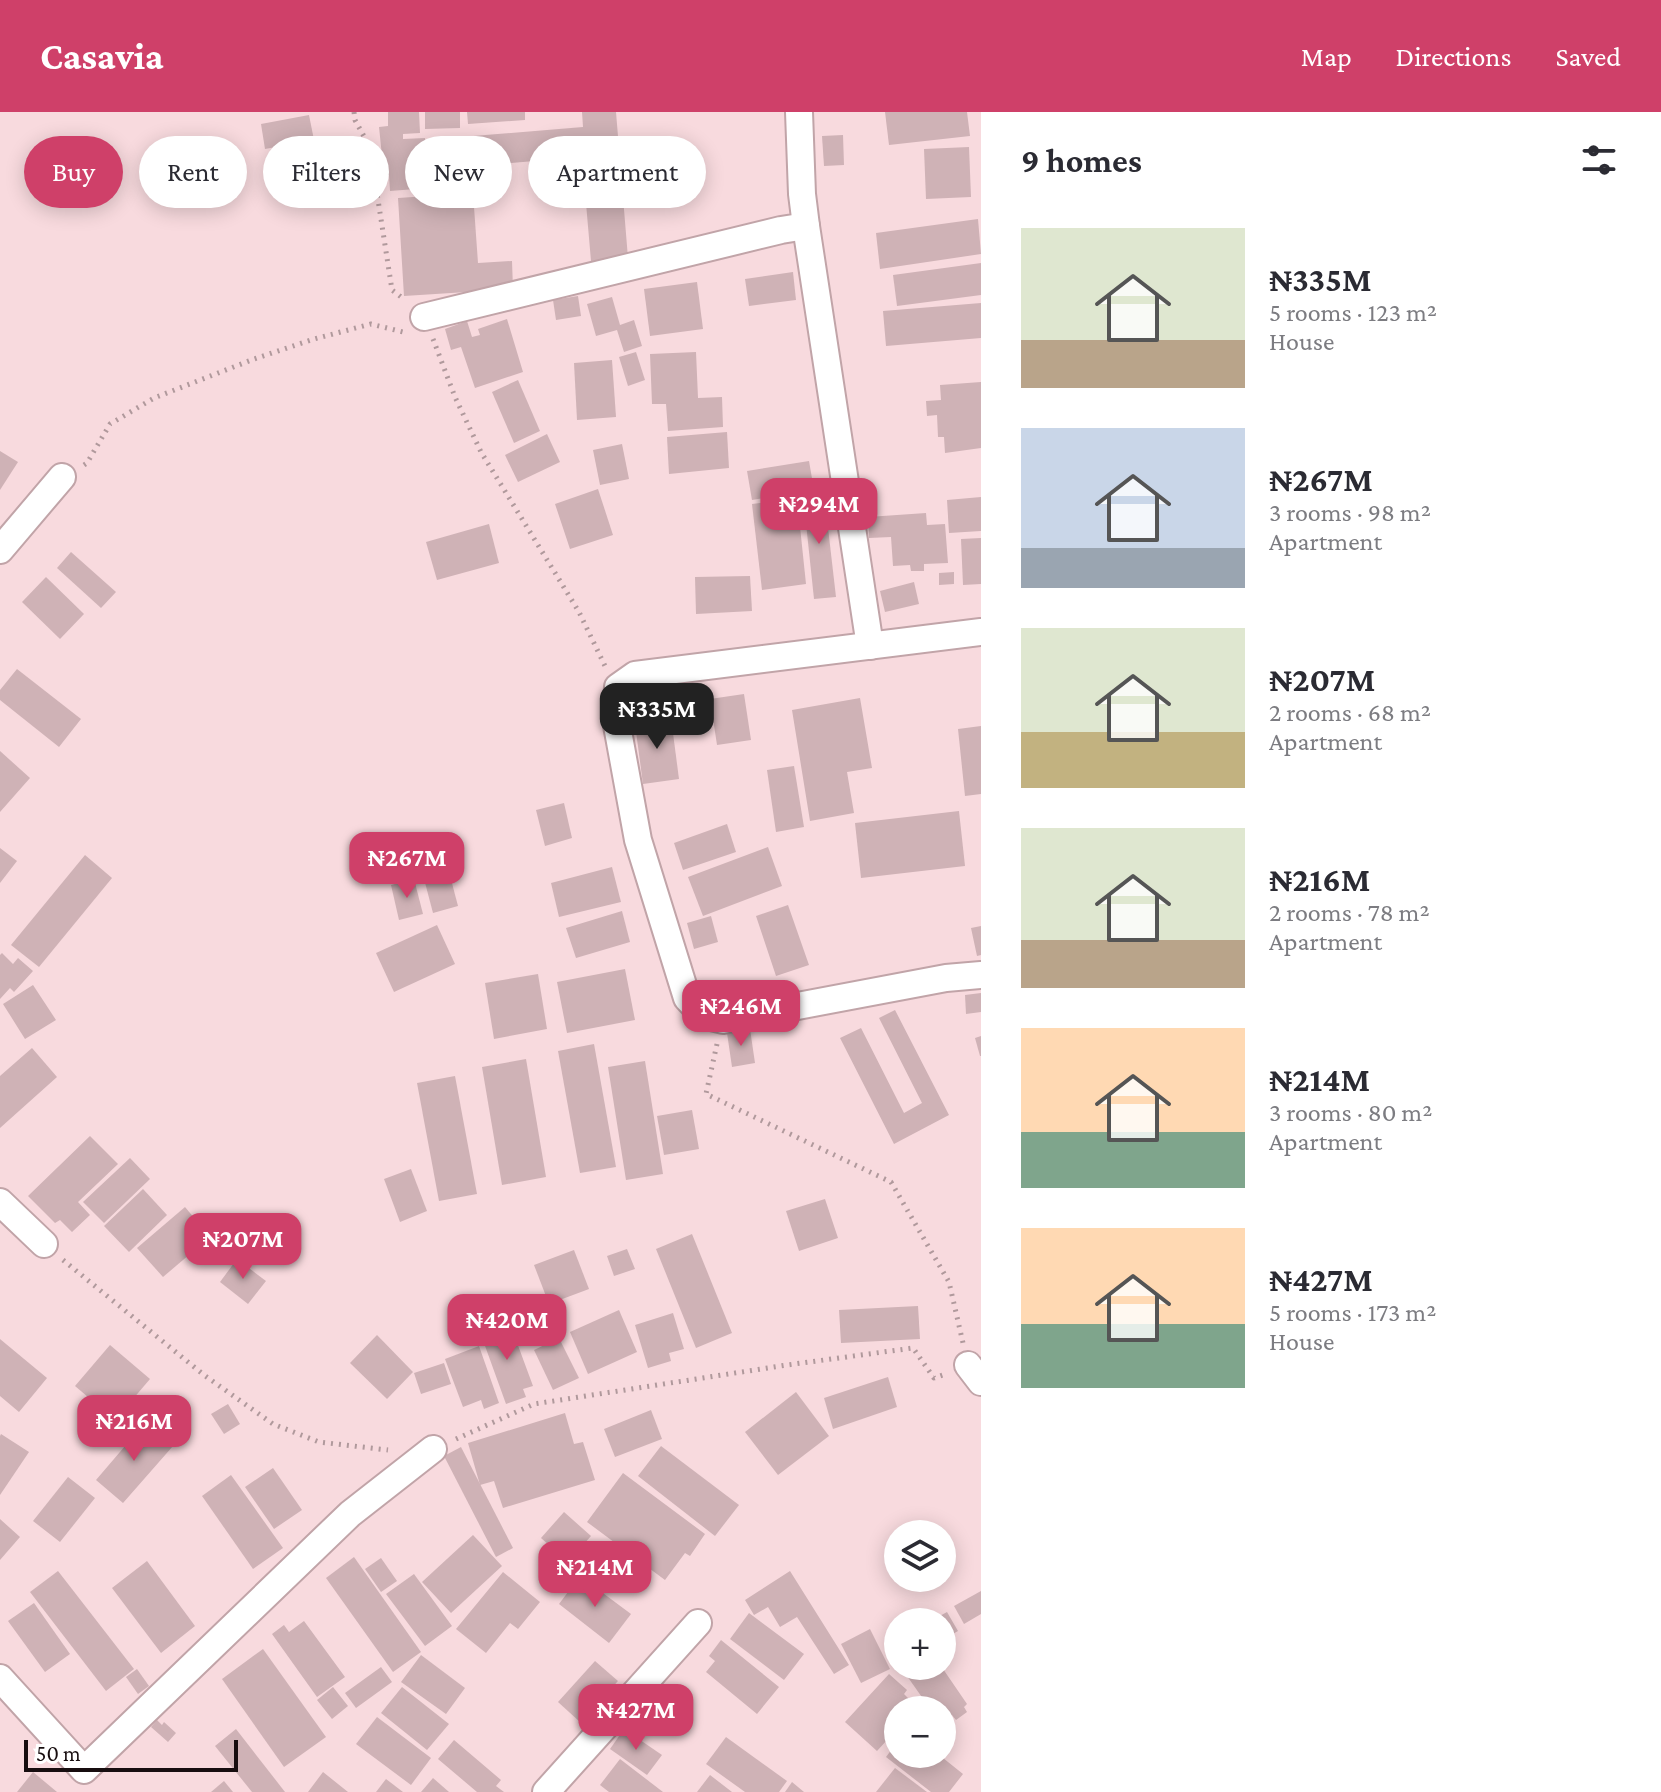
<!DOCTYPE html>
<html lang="en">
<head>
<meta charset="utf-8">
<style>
	body { margin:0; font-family:"Crimson Pro",serif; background:#f2f2f3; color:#2b2b33; height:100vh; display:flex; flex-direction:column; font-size:30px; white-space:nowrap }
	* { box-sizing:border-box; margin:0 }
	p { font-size:26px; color:#7c7c81 }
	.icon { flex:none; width:44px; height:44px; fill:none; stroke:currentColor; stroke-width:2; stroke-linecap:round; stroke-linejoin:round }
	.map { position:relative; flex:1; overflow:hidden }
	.side { display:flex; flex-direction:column; background:#fff; width:680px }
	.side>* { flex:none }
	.guide { position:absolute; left:24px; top:24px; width:760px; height:72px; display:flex; gap:16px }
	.controls { position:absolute; left:884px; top:1408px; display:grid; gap:16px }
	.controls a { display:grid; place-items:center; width:72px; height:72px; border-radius:50%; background:#fff; box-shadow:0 4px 20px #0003; font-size:40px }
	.scale { position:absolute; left:24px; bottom:20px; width:214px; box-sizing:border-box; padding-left:8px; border:4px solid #170d0f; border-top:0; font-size:22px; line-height:28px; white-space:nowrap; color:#170d0f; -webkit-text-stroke:6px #fff; paint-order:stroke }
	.price { position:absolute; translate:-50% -68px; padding:0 18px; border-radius:16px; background:#cf4069; color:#fff; font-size:26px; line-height:52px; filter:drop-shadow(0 2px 4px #0008) }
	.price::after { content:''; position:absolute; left:50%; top:48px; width:24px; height:18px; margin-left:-12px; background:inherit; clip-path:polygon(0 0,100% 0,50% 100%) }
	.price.on { background:#222; color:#fff }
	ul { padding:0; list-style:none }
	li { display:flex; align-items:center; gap:24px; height:200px; padding:0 40px }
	li span { display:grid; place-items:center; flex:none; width:224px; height:160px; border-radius:0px; color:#555 }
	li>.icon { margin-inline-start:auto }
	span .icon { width:96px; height:96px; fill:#fffc; stroke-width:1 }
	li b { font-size:34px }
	h2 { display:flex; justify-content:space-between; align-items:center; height:96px; padding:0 40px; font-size:34px }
	.chip { padding:0 28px; border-radius:36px; background:#fff; box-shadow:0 4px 20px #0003; font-size:28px; line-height:72px }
	.chip.on { background:#cf4069; color:#fff }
	header { display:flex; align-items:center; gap:48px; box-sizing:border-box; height:112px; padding:0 40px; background:#cf4069; color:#fff }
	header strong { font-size:38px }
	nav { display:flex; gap:44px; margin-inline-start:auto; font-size:28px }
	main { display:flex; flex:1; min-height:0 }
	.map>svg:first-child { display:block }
	.building { fill:#cfb2b6 }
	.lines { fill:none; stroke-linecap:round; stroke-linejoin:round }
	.street-casing { stroke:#c1a4a8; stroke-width:30 }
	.path { stroke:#b0999c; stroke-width:5; stroke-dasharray:2 6; stroke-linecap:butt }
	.street { stroke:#fff; stroke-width:26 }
</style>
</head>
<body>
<header>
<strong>Casavia</strong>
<nav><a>Map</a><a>Directions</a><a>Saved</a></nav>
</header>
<main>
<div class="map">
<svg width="981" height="1680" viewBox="0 0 981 1680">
	<rect width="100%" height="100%" fill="#f8dade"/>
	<g class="building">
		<path d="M388 0H419L420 21 403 22V27L425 26 428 76 390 79 389 63H384L379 15 388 14Z"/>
		<path d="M425 0H460V16L425 17Z"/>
		<path d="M467 0H525V8L468 12Z"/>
		<path d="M582 0H616L628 146 591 149 582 45 463 55 461 25 583 15Z"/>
		<path d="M885 0H967L970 24 889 33Z"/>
		<path d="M309 3 314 28 265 37 261 12Z"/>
		<path d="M843 23 844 53 824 54 822 24Z"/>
		<path d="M969 35 971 85 926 87 924 37Z"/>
		<path d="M317 37 321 60 299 64 295 42Z"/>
		<path d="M473 81 478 151 512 149 513 177 404 184 398 86Z"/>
		<path d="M978 107 981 142 880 157 876 121Z"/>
		<path d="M981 151V183L897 194 893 163Z"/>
		<path d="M793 160 796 188 749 194 745 167Z"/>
		<path d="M697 170 703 217 650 224 644 177Z"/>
		<path d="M578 184 581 204 556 208 553 188Z"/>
		<path d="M612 185 620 213 634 208 642 234 624 240 617 218 596 224 587 192Z"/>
		<path d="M981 191V226L886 234 883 199Z"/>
		<path d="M507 207 523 260 475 276 461 235 451 238 445 217 467 209 472 225 480 223 478 217Z"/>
		<path d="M636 240 645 268 628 274 619 245Z"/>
		<path d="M696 240 698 286 722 285 723 315 668 319 666 292H652L650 242Z"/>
		<path d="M612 248 616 305 577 308 574 251Z"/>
		<path d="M518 268 540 319 514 331 492 280Z"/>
		<path d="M981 270V336L945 341 944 325H938L937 303 927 304 926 289 941 288 940 273Z"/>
		<path d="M727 320 729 356 669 362 667 325Z"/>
		<path d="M547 322 560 350 518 370 505 343Z"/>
		<path d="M622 332 629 367 600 373 593 338Z"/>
		<path d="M0 339 18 350 0 378Z"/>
		<path d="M809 349 814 378 752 388 747 359Z"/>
		<path d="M598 377 613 423 570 437 555 392Z"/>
		<path d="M824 381 836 485 814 487 803 383Z"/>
		<path d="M981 385V419L949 421 947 388Z"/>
		<path d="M797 386 806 472 762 478 752 392Z"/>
		<path d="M926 401 927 413 945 412 948 451 924 452V459H911L910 453 893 454 891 425 869 426 868 405Z"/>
		<path d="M489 412 499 451 437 468 426 430Z"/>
		<path d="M981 426V472L963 473 961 427Z"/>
		<path d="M71 440 116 480 101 496 57 456Z"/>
		<path d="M954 460V472L939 473V461Z"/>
		<path d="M750 464 752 499 696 502 695 465Z"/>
		<path d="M46 465 84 502 60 527 22 490Z"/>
		<path d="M914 470 919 492 885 500 880 479Z"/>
		<path d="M17 557 81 607 59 635 0 588V578Z"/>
		<path d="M744 582 751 628 717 633 710 587Z"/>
		<path d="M646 585 649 604 632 607 629 587Z"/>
		<path d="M860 586 872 656 847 660 854 701 810 709 792 598Z"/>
		<path d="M671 606 679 667 643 672 635 612Z"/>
		<path d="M981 614V682L965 684 958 617Z"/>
		<path d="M0 639 30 666 0 700Z"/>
		<path d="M794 654 804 715 776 720 767 658Z"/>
		<path d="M564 691 572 726 545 734 536 698Z"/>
		<path d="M959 699 965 754 861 766 855 711Z"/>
		<path d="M727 712 736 740 683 758 674 731Z"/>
		<path d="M768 735 782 774 703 804 688 765Z"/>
		<path d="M0 736 17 749 0 771Z"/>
		<path d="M85 743 112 766 39 855 11 833Z"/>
		<path d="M612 755 621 790 559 805 551 771Z"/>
		<path d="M448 756 458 794 433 801 423 763Z"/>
		<path d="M414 767 423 802 399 808 391 773Z"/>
		<path d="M788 793 809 853 776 864 756 804Z"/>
		<path d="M622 799 630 830 576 846 566 816Z"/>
		<path d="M711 804 718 830 694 837 687 811Z"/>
		<path d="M437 813 455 852 394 880 376 841Z"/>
		<path d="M981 814V843L977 844 971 816Z"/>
		<path d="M2 841 13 852 18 846 33 859 14 880 10 876 0 887V843Z"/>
		<path d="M625 857 635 908 567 921 557 870Z"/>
		<path d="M538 862 547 917 494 927 485 871Z"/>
		<path d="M33 873 56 908 25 927 3 892Z"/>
		<path d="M981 881V900L966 902 965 883Z"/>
		<path d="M895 898 949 1003 894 1032 840 926 861 916 904 1001 922 991 879 906Z"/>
		<path d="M750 917 755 951 732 955 727 921Z"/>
		<path d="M981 924V944H980L975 926Z"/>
		<path d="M594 932 616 1055 580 1061 558 939Z"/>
		<path d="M32 936 57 965 0 1016V964Z"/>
		<path d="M526 947 546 1065 502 1073 482 955Z"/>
		<path d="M645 949 663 1062 626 1068 608 955Z"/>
		<path d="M455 964 477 1082 439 1089 417 971Z"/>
		<path d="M692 998 699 1037 664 1043 657 1004Z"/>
		<path d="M90 1024 118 1052 78 1090 90 1103 72 1120 60 1108 55 1111 28 1084Z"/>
		<path d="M130 1046 150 1067 104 1111 83 1090Z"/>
		<path d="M411 1057 427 1099 400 1110 384 1067Z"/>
		<path d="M143 1077 167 1103 129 1140 104 1114Z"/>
		<path d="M825 1087 838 1126 799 1139 786 1099Z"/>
		<path d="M185 1095 210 1125 163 1165 137 1136Z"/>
		<path d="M692 1122 732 1221 696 1236 656 1137Z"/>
		<path d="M627 1137 635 1157 614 1164 607 1144Z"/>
		<path d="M574 1138 589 1177 549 1192 534 1153Z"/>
		<path d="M237 1147 266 1169 248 1192 220 1170Z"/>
		<path d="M918 1194 920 1227 841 1231 839 1198Z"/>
		<path d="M619 1198 637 1240 588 1262 570 1220Z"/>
		<path d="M673 1201 684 1237 669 1241 671 1249 648 1256 635 1213Z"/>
		<path d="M509 1209 533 1274 523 1277 526 1285 506 1292 480 1220Z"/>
		<path d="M377 1223 413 1260 387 1287 350 1251Z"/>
		<path d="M559 1226 579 1266 553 1278 534 1238Z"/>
		<path d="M0 1227 47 1266 19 1300 0 1284Z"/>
		<path d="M110 1233 150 1267 115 1308 75 1274Z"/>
		<path d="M479 1234 499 1291 484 1297 481 1288 463 1295 445 1247Z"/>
		<path d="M444 1251 451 1272 421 1282 414 1261Z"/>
		<path d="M888 1265 897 1295 833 1317 824 1286Z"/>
		<path d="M796 1280 829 1324 778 1363 745 1320Z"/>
		<path d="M228 1292 240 1312 224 1322 211 1302Z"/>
		<path d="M651 1298 662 1327 615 1345 604 1317Z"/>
		<path d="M565 1301 574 1332 583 1330 595 1368 503 1396 494 1369 480 1373 468 1331Z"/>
		<path d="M143 1313 155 1323 158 1320 173 1334 123 1391 96 1368Z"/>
		<path d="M1 1322 29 1340 0 1383V1324Z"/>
		<path d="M661 1334 739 1393 715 1424 638 1364Z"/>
		<path d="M461 1335 513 1436 496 1445 444 1344Z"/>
		<path d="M273 1356 302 1398 274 1417 245 1375Z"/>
		<path d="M623 1361 705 1422 690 1444 685 1441 665 1468 587 1410Z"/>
		<path d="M231 1363 283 1436 253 1457 202 1384Z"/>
		<path d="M68 1365 95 1386 60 1430 33 1409Z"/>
		<path d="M564 1400 591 1424 568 1450 541 1426Z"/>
		<path d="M0 1407 20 1425 0 1448Z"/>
		<path d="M473 1423 502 1454 451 1501 422 1470Z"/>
		<path d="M354 1445 421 1540 393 1560 326 1466Z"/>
		<path d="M381 1446 397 1469 381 1480 365 1457Z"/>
		<path d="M147 1449 195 1514 161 1541 112 1476Z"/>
		<path d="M58 1459 134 1557 106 1579 30 1480Z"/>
		<path d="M790 1459 849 1553 834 1562 797 1505 780 1515 768 1495 754 1503 745 1488Z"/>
		<path d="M503 1460 540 1490 518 1517 510 1511 486 1541 456 1517Z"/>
		<path d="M414 1462 452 1514 425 1534 386 1482Z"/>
		<path d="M580 1464 631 1502 609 1531 559 1492Z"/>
		<path d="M981 1479V1502L964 1512 954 1494Z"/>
		<path d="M34 1491 70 1542 45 1560 8 1509Z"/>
		<path d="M947 1500 958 1519 942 1528V1510H929Z"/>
		<path d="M749 1501 804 1542 784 1568 730 1527Z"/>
		<path d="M304 1509 345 1565 317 1585 272 1522 284 1513 289 1520Z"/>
		<path d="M870 1517 890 1557 861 1571 841 1532Z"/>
		<path d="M721 1528 779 1575 757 1602 706 1560 715 1549 709 1544Z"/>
		<path d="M898 1528V1558L886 1535Z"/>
		<path d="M263 1537 326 1625 284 1655 222 1567Z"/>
		<path d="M421 1543 465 1576 446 1602 401 1570Z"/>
		<path d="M595 1549 618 1569 580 1610 558 1590Z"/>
		<path d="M922 1554H941L967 1592 964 1595 967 1600 956 1608 952 1603 942 1610V1598H931L907 1564Z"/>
		<path d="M381 1555 392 1570 356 1596 345 1581Z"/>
		<path d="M137 1557 149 1574 138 1582 126 1565Z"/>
		<path d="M889 1562 907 1578 904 1582 917 1595 914 1598H898V1616L877 1639 845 1610Z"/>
		<path d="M333 1575 348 1594 332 1607 317 1588Z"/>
		<path d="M402 1575 449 1612 427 1638 381 1601Z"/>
		<path d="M377 1605 431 1646 411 1673 356 1632Z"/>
		<path d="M157 1608 162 1613 164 1610 176 1621 168 1630 151 1615Z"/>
		<path d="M236 1617 285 1680H252L215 1634Z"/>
		<path d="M624 1617 662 1643 647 1663 610 1637Z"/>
		<path d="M726 1625 787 1669 779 1680H745L706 1652Z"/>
		<path d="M454 1628 501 1668 496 1674 504 1680H477L438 1647Z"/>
		<path d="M898 1629V1642H938L963 1662 949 1680H931L886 1645Z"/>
		<path d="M620 1647 663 1680H609L600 1673Z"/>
		<path d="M895 1656 927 1680H876Z"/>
		<path d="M33 1660 57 1680H17Z"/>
		<path d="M323 1660 348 1680H308Z"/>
		<path d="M710 1663 732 1680H697Z"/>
		<path d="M433 1666 449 1680H421Z"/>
		<path d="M386 1667 403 1680H376Z"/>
		<path d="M224 1669 233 1680H211Z"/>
		<path d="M792 1670 804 1680H785Z"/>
	</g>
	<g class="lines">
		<defs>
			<g id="street">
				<path d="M806 114 870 534"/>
				<path d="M424 205 781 118 806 114 802 82 799 0"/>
				<path d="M0 438 62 365"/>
				<path d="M981 520 635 563 618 575 616 608 638 728 687 886 703 903 723 908 946 866 981 863"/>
				<path d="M0 1090 44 1132"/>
				<path d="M968 1253 981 1270"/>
				<path d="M0 1566 84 1658 350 1402 433 1337"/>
				<path d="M546 1680 698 1511"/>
			</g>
		</defs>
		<use href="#street" class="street-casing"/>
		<g class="path">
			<path d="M354 0 355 8 366 28 376 75 392 178 405 188"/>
			<path d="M433 227 455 285 481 340 579 500 605 554"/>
			<path d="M84 353 87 351 110 312 154 286 254 247 314 227 371 212 403 220"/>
			<path d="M717 932 706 982 891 1070 949 1170 963 1231"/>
			<path d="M63 1148 204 1263 273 1312 319 1330 388 1338"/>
			<path d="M456 1327 534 1292 787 1253 913 1236 934 1266 946 1262"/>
		</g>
		<use href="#street" class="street"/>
	</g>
</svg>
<div class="controls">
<a><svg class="icon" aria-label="layers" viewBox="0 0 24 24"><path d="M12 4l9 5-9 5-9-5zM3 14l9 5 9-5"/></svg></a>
<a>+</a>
<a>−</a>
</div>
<div class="scale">50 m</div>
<b class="price" style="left:819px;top:434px">₦294M</b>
<b class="price on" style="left:657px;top:639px">₦335M</b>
<b class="price" style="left:407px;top:788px">₦267M</b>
<b class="price" style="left:741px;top:936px">₦246M</b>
<b class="price" style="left:243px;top:1169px">₦207M</b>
<b class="price" style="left:507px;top:1250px">₦420M</b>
<b class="price" style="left:134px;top:1351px">₦216M</b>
<b class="price" style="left:595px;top:1497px">₦214M</b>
<b class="price" style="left:636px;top:1640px">₦427M</b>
<div class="guide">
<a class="chip on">Buy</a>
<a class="chip">Rent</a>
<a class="chip">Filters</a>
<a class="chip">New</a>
<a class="chip">Apartment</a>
</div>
</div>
<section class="side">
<h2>9 homes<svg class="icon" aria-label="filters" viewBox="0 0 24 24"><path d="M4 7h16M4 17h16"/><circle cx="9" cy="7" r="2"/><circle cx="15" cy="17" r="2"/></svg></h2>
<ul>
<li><span style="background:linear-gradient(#dfe7d0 70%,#b9a48a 0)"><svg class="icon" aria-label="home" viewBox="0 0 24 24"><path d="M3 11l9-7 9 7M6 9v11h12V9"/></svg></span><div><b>₦335M</b><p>5 rooms · 123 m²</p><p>House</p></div></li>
<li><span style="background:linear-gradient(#c9d6e8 75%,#9aa5b1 0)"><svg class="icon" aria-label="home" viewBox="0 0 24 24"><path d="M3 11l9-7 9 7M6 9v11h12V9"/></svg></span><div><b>₦267M</b><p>3 rooms · 98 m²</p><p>Apartment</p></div></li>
<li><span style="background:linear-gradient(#dfe7d0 65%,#c2b280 0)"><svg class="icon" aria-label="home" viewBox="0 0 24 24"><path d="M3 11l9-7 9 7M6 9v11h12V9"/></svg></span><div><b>₦207M</b><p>2 rooms · 68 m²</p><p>Apartment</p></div></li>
<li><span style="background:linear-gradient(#dfe7d0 70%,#b9a48a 0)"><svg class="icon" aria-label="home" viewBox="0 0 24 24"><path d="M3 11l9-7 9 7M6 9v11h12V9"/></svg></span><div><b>₦216M</b><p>2 rooms · 78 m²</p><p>Apartment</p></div></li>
<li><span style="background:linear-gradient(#ffd9b3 65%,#7fa58c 0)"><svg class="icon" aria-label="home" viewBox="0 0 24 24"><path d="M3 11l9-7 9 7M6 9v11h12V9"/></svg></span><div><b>₦214M</b><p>3 rooms · 80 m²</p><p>Apartment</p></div></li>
<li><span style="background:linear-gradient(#ffd9b3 60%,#7fa58c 0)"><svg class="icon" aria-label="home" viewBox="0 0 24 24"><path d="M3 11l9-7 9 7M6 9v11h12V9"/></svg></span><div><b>₦427M</b><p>5 rooms · 173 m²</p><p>House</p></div></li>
</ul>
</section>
</main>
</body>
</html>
